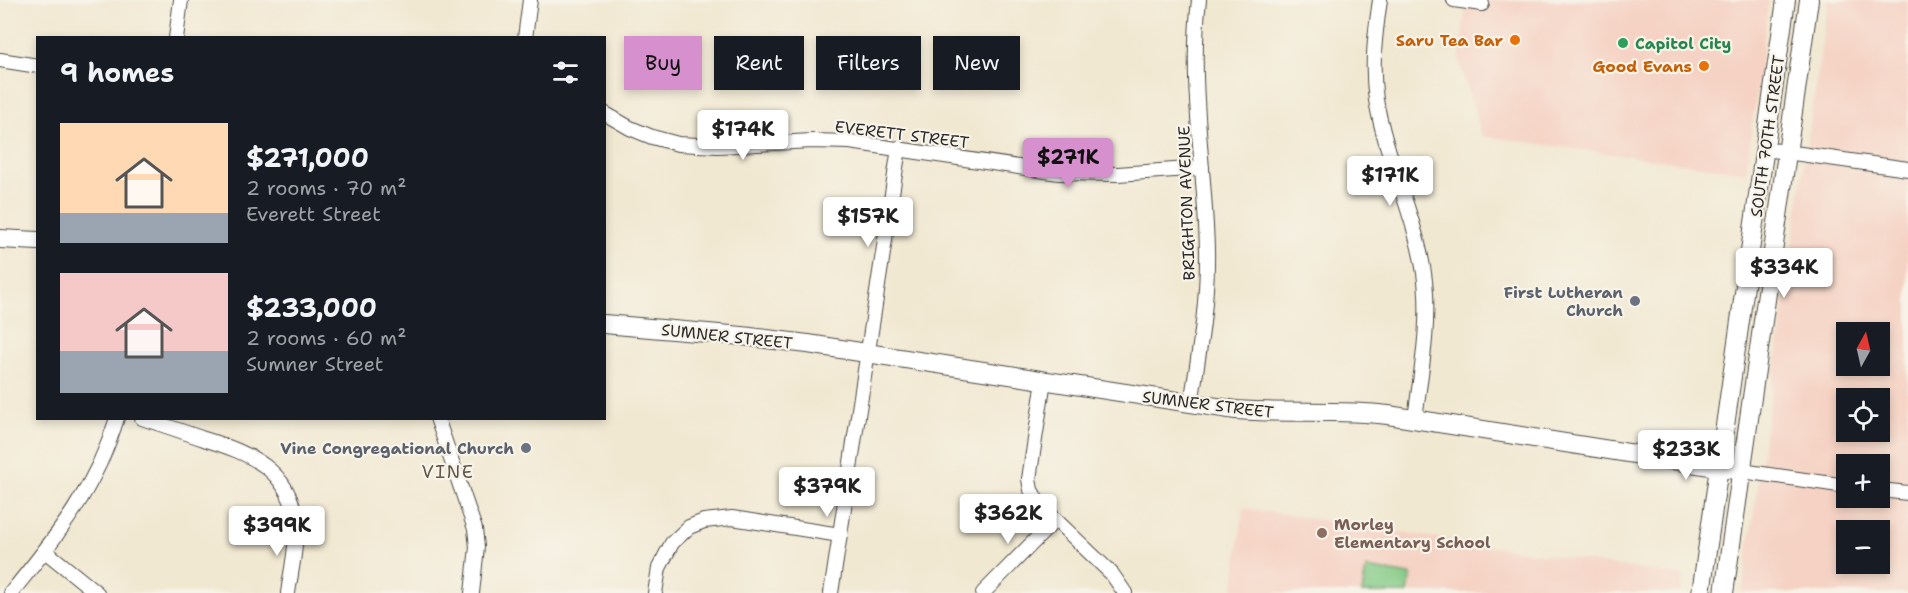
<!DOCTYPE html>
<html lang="en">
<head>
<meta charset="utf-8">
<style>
	body { margin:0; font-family:"Shantell Sans",sans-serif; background:#242831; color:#f1f3f6; height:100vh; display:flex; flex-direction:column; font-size:22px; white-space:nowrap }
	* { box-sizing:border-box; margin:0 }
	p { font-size:20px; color:#9ea1a6 }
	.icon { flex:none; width:33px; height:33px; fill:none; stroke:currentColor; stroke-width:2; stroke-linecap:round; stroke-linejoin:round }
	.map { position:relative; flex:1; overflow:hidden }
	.side { position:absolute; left:36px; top:36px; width:570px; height:384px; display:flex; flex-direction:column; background:#171b24; border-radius:0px; box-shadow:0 3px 9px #0003 }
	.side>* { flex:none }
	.top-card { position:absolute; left:624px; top:36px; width:570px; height:54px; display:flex; gap:12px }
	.needle { width:39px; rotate:8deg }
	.buttons { position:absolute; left:1836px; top:322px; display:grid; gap:12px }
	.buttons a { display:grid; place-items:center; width:54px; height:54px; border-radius:0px; background:#171b24; box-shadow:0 3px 9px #0003; font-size:30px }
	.price { position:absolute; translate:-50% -51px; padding:0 14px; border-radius:6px; background:#fff; color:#222; font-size:20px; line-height:39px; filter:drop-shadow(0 2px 3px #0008) }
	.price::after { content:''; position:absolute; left:50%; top:36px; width:18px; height:14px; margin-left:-9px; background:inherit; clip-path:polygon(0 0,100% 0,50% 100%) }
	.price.on { background:#d690ce; color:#111 }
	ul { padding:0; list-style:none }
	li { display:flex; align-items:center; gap:18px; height:150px; padding:0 24px }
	li span { display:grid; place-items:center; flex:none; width:168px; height:120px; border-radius:0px; color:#555 }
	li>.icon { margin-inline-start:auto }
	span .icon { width:72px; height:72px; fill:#fffc; stroke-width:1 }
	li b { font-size:26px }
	h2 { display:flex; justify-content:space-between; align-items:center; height:72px; padding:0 24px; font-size:26px }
	.pill { padding:0 21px; border-radius:0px; background:#171b24; box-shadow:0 3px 9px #0003; font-size:21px; line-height:54px }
	.pill.on { background:#d690ce; color:#111 }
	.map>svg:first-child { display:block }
	.built { fill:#f5d2c3; fill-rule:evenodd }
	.green { fill:#83ca85; stroke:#577a58; stroke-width:1.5 }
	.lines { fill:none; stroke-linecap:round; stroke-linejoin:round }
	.street-casing { stroke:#494744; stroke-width:16 }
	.secondary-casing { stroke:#494744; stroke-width:20 }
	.street { stroke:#fff; stroke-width:14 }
	.secondary { stroke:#fff; stroke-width:18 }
	.food-dot { fill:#e8710a; stroke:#f7f3e8; stroke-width:2 }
	.leisure-dot { fill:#2e9e5b; stroke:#f7f3e8; stroke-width:2 }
	.worship-dot { fill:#6b7280; stroke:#f7f3e8; stroke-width:2 }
	.education-dot { fill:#8d6e63; stroke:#f7f3e8; stroke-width:2 }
	.labels { text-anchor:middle; stroke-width:4.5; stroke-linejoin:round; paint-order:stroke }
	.food-label { font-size:16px; font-weight:bold; fill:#c56008; stroke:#f7f3e8; text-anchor:end }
	.leisure-label { font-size:16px; font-weight:bold; fill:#27864d; stroke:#f7f3e8; text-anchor:start }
	.street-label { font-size:16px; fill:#2b2b2b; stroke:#f7f3e8 }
	.worship-label { font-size:16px; font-weight:bold; fill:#5b616d; stroke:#f7f3e8; text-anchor:end }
	.education-label { font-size:16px; font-weight:bold; fill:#785e54; stroke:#f7f3e8; text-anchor:start }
	.neighbourhood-label { font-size:18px; letter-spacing:1.5px; fill:#62554a; stroke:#f7f3e8 }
</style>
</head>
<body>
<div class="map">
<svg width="1908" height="593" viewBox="0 0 1908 593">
	<rect width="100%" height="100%" fill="#f7f3e8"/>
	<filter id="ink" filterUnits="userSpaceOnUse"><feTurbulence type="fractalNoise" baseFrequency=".0167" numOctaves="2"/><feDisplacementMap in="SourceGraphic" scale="12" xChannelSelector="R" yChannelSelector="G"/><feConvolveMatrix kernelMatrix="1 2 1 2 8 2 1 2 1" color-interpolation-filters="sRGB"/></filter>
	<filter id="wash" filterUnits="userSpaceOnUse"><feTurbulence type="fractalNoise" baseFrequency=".008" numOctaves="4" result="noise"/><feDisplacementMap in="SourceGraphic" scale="24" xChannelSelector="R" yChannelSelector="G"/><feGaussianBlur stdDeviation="1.35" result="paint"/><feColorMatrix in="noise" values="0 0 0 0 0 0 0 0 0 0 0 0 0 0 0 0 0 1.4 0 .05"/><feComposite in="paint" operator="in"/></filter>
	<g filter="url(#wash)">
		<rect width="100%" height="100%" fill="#f1e8d1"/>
		<g class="built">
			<path d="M1467 0H1769L1746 172 1482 136 1459 60Z"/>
			<path d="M1828 0H1908V593H1742ZM1846 333H1880V366H1846ZM1846 399H1880V432H1846ZM1846 465H1880V498H1846ZM1846 531H1880V564H1846Z"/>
			<path d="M1243 508 1683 576 1681 593H1233Z"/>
		</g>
		<path class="green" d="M1366 568 1411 575 1408 593H1362Z"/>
	</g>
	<g filter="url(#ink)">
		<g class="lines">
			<defs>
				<g id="street">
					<path d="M1380 0C1375 34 1371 66 1376 100 1386 159 1415 214 1424 273 1431 321 1421 371 1415 419"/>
					<path d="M1454 0 1482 4"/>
					<path d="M176 38 181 0"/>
					<path d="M525 38 530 0"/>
					<path d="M0 60 38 66"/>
					<path d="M604 113 630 128 652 137 678 144 718 146 812 141 850 142 1059 173 1118 174 1202 168"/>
					<path d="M1765 149 1908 169"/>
					<path d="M1044 380 1029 479 1031 490 1039 504 1112 574 1125 593"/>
					<path d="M1191 404C1199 353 1208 302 1207 250 1205 167 1189 83 1199 0"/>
					<path d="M142 418C163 425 184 432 204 439 249 453 291 469 296 524 297 547 291 571 288 593"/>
					<path d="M437 418 475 529 477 547 472 593"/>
					<path d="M1742 471 1846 486"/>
					<path d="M1880 490 1908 493"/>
					<path d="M45 551 97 593"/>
					<path d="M11 593C57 536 95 490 117 418"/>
					<path d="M655 593 659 568 672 543 689 527 704 521 732 518 840 535"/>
					<path d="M831 593 899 148"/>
					<path d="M983 593 1055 520"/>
				</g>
				<g id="secondary">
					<path d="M0 239 38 241"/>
					<path d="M604 324 742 336 808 344 1236 410C1287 414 1338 409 1388 415L1742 471"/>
					<path d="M1701 593 1786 0"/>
					<path d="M1724 593 1809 0"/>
				</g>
			</defs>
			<use href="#street" class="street-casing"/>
			<use href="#secondary" class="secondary-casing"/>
			<use href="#street" class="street"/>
			<use href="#secondary" class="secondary"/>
		</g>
	</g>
	<g class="food-dot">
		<circle cx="1515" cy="40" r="6"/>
		<circle cx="1704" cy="66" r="6"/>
	</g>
	<circle class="leisure-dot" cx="1623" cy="43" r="6"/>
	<g class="worship-dot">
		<circle cx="1635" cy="301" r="6"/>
		<circle cx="526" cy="448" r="6"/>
	</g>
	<circle class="education-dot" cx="1322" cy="533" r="6"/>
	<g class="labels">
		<g class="food-label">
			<text x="1503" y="46">Saru Tea Bar</text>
			<text x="1692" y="72">Good Evans</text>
		</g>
		<g class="leisure-label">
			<text x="1635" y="49">Capitol City</text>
		</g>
		<g class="street-label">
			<text transform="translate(902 134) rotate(7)" y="6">EVERETT STREET</text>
			<text transform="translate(1767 136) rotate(-82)" y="6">SOUTH 70TH STREET</text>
			<text transform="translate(1186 203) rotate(-92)" y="6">BRIGHTON AVENUE</text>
			<text transform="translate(727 336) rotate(6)" y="6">SUMNER STREET</text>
			<text transform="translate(1208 404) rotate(7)" y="6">SUMNER STREET</text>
		</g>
		<g class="worship-label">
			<text x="1623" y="298">First Lutheran<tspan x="1623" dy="18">Church</tspan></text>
			<text x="514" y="454">Vine Congregational Church</text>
		</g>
		<g class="education-label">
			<text x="1334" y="530">Morley<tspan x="1334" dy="18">Elementary School</tspan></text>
		</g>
		<g class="neighbourhood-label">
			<text x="448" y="478">VINE</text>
		</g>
	</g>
</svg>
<div class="buttons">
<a><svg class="needle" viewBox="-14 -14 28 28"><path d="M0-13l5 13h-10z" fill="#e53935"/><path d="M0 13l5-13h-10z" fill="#9ea1a6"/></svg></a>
<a><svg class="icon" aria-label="locate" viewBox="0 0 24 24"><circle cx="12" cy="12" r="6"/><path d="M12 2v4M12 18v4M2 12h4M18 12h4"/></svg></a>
<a>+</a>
<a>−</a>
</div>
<b class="price" style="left:743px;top:161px">$174K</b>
<b class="price on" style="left:1068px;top:189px">$271K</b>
<b class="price" style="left:1390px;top:207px">$171K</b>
<b class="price" style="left:868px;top:248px">$157K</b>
<b class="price" style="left:1784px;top:299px">$334K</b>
<b class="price" style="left:1686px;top:481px">$233K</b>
<b class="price" style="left:827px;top:518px">$379K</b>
<b class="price" style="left:1008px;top:545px">$362K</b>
<b class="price" style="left:277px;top:557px">$399K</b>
<div class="top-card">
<a class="pill on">Buy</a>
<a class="pill">Rent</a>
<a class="pill">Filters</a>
<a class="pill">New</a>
</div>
<section class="side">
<h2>9 homes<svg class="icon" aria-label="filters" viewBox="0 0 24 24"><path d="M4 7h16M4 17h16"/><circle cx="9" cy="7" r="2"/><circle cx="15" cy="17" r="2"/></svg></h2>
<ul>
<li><span style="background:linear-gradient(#ffd9b3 75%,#9aa5b1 0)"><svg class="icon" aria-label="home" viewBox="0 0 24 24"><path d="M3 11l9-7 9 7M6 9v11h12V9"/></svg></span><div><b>$271,000</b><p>2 rooms · 70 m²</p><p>Everett Street</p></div></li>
<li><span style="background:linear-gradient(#f6c9c9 65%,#9aa5b1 0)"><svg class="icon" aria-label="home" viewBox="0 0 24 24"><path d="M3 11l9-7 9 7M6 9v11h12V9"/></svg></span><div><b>$233,000</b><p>2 rooms · 60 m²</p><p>Sumner Street</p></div></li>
</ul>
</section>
</div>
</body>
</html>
